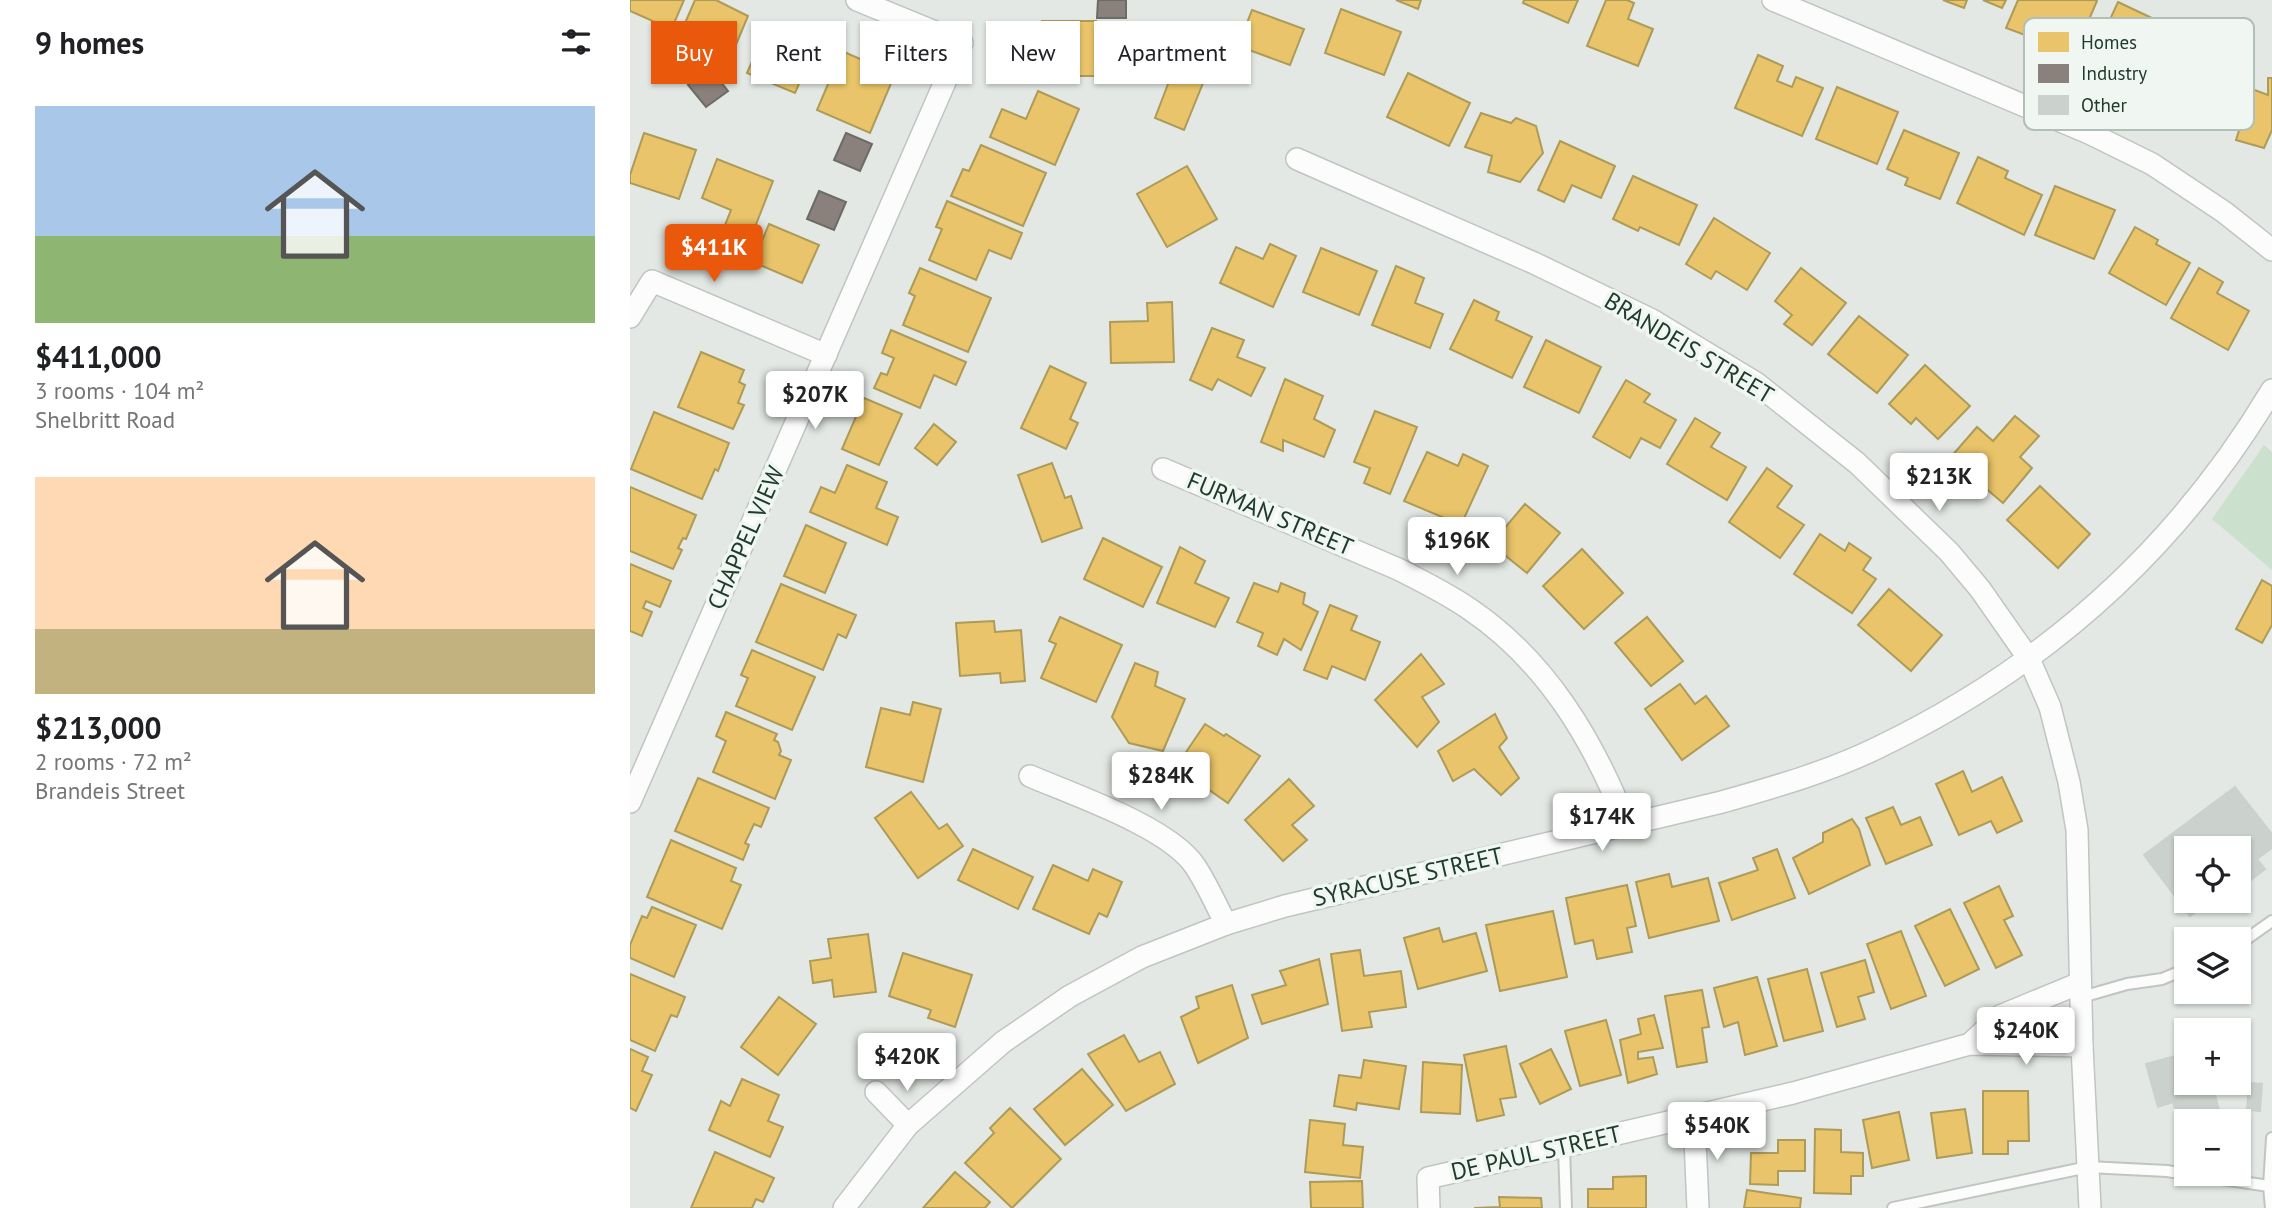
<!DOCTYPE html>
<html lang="en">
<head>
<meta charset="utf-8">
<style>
	body { margin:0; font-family:"PT Sans",sans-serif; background:#f2f2f2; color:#202124; height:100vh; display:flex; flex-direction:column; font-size:26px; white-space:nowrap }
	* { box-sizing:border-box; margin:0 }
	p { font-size:23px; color:#757577 }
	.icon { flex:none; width:38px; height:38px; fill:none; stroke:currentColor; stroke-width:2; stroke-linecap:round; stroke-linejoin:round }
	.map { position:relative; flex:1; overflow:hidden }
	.panel { display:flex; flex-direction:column; background:#fff; width:630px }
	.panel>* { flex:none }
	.top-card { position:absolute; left:21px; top:21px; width:665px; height:63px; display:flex; gap:14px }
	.fabs { position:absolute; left:1544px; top:836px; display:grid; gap:14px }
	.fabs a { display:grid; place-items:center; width:77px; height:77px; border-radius:0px; background:#fff; box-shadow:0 2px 5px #0004; font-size:35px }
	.price { position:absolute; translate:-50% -60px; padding:0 16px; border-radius:7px; background:#fff; color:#222; font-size:23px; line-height:46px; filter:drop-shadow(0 2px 4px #0008) }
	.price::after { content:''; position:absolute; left:50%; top:42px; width:21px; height:16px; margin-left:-10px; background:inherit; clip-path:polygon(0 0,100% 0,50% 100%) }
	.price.active { background:#ea580c; color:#fff }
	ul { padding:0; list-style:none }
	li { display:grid; align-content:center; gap:14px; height:371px; padding:0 35px }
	li span { display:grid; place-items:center; height:217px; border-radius:0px; color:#555 }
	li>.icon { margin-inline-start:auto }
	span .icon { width:126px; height:126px; fill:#fffc; stroke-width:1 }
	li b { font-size:30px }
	h2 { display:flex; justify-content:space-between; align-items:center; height:84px; padding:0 35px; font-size:30px }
	.pill { padding:0 24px; border-radius:0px; background:#fff; box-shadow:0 2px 5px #0004; font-size:24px; line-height:63px }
	.pill.active { background:#ea580c; color:#fff }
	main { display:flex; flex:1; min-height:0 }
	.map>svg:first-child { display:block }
	.green { fill:#cbe1cd }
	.homes { fill:#e9c46a; stroke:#ad9b58; stroke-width:2 }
	.industry { fill:#8a817c; stroke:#6a6c65; stroke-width:2 }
	.building { fill:#cbd1cd; stroke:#cbd1cd; stroke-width:2 }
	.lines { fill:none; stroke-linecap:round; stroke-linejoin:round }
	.lane-casing { stroke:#c0c5c1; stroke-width:14 }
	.street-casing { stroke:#c0c5c1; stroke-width:24 }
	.lane { stroke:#fbfcfb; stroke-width:10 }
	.street { stroke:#fbfcfb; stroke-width:21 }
	.labels { text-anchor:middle; stroke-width:7; stroke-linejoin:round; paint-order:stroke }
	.street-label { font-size:24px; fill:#203b2e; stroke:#f0f7f2 }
	.key { fill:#f0f7f2; stroke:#b2bfb7; stroke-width:2 }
	.key-label { font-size:19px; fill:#203b2e }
</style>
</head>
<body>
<main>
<section class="panel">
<h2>9 homes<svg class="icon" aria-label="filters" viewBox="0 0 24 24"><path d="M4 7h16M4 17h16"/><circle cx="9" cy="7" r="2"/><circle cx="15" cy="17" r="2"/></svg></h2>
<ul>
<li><span style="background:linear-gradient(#a9c7e8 60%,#8fb573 0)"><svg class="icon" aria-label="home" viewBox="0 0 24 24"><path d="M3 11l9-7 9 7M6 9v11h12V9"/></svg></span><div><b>$411,000</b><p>3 rooms · 104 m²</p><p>Shelbritt Road</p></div></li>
<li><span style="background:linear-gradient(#ffd9b3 70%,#c2b280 0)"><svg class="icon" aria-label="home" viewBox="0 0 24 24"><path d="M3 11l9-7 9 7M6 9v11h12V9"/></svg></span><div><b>$213,000</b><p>2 rooms · 72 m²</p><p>Brandeis Street</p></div></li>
</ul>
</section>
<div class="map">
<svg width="1642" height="1208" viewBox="0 0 1642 1208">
	<rect width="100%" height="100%" fill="#e3e8e4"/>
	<path class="green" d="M1634 445 1642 452V570L1582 519Z"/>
	<g class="homes">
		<path d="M0 0H54L39 35 23 28 25 22 0 11Z"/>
		<path d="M65 0H86L118 16 103 52 52 30Z"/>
		<path d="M766 0H791L788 9Z"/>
		<path d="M894 0H948L938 23 893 3Z"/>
		<path d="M976 0H997L1004 3 998 19 1023 29 1008 66 957 46Z"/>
		<path d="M1313 0H1337L1334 8Z"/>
		<path d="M1353 0H1376L1372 8Z"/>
		<path d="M1388 0H1465L1467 1 1449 43 1408 26 1403 38 1376 28Z"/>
		<path d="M1488 2 1541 27 1525 62 1500 50 1492 67 1464 54Z"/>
		<path d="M711 9 771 32 754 75 695 53Z"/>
		<path d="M622 10 674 29 660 65 608 46Z"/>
		<rect x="412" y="21" width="54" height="55"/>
		<path d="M137 27 151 34 154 27 177 36 174 43 185 48 165 93 117 73Z"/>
		<path d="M212 51 237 62 235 67 248 73 250 67 265 74 240 133 187 110Z"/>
		<path d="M1128 55 1153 66 1147 81 1162 87 1166 77 1193 88 1172 136 1105 108Z"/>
		<path d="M543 71 573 83 554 130 525 118Z"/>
		<path d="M778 73 840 103 819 146 757 117Z"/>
		<path d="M1638 78H1642V130L1634 148 1606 140 1622 89 1638 95Z"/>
		<path d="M1207 87 1268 112 1247 164 1186 139Z"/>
		<path d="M408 91 449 109 425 165 360 137 372 109 396 119Z"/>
		<path d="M851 113 881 123 886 118 906 126 913 153 890 182 858 172 862 156 835 147Z"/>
		<path d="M1274 130 1329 153 1310 199 1275 185 1278 178 1257 169Z"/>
		<path d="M14 133 66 150 49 199 0 183V175Z"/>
		<path d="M930 141 985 166 971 198 942 185 934 202 908 190Z"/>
		<path d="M351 145 416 173 393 226 321 196 333 169 339 171Z"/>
		<path d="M1348 157 1378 171 1375 178 1412 195 1394 235 1327 203Z"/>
		<path d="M87 159 143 181 116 250 89 240 101 210 72 198Z"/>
		<path d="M557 166 587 219 537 247 507 194Z"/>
		<path d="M1003 176 1067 205 1049 245 1010 227 1008 231 983 219Z"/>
		<path d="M1425 186 1485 210 1464 259 1405 235Z"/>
		<path d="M317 201 392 233 381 259 359 250 346 280 299 260 312 229 306 227Z"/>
		<path d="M1084 218 1140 253 1117 290 1086 271 1081 279 1056 264Z"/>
		<path d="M139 224 189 245 172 283 123 262Z"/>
		<path d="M1505 227 1528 240 1526 244 1560 263 1536 305 1479 273Z"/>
		<path d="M640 244 666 256 643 307 590 283 606 247 633 259Z"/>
		<path d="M691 248 747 271 729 315 673 292Z"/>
		<path d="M766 266 794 278 785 303 813 314 800 348 742 325Z"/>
		<path d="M290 268 361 298 338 352 273 325 285 296 279 293Z"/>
		<path d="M1171 268 1216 303 1182 345 1154 324 1162 315 1145 301Z"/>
		<path d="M1569 268 1593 282 1587 293 1619 311 1598 350 1541 318Z"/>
		<path d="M844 300 869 312 866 320 902 337 882 378 820 349Z"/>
		<path d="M542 302 544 362 481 363 480 322 518 321 517 303Z"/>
		<path d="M1229 316 1278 355 1247 393 1198 354Z"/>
		<path d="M582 328 614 340 607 357 635 368 621 396 588 379 582 390 560 380Z"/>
		<path d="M261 330 336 362 326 385 304 375 290 408 244 388 251 373 257 375 264 358 252 353Z"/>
		<path d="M916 340 971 367 949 413 894 387Z"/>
		<path d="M71 352 114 370 109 382 115 385 108 403 114 405 103 429 48 407Z"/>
		<path d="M1295 365 1340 406 1308 439 1286 418 1281 424 1259 404Z"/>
		<path d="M420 366 456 383 440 419 448 423 436 449 391 428Z"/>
		<path d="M655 379 693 396 684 419 705 430 694 457 653 440V451L631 442Z"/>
		<path d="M996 380 1020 394 1014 402 1046 420 1030 448 1011 438 1000 458 963 437Z"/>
		<path d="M234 398 272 414 249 465 212 449Z"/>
		<path d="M745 411 787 427 760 494 734 483 740 468 724 462Z"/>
		<path d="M24 412 99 443 88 471 85 469 72 499 1 469Z"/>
		<path d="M1385 416 1409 436 1390 457 1402 468 1373 503 1320 458 1347 427 1363 441Z"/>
		<path d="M1065 418 1090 433 1081 447 1116 467 1097 500 1037 464Z"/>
		<path d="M304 424 326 442 307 465 285 448Z"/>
		<path d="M797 452 828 466 833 454 858 466 831 525 774 501Z"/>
		<path d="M422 463 435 498 441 496 452 528 412 542 388 475Z"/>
		<path d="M217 465 257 482 246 508 268 517 257 545 180 512 191 487 205 493Z"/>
		<path d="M1137 468 1162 486 1147 507 1174 525 1150 558 1099 522Z"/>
		<path d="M1410 486 1460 534 1428 568 1377 520Z"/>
		<path d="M0 487 66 515 56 539 53 538 48 548 52 550 43 569 0 551Z"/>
		<path d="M895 504 930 533 897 573 861 544Z"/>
		<path d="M176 525 216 543 195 593 154 576Z"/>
		<path d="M1190 534 1215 551 1219 543 1241 558 1233 570 1246 579 1222 613 1164 574Z"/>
		<path d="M473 538 532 567 513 607 454 579Z"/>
		<path d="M550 547 575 561 565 583 599 598 585 627 527 603Z"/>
		<path d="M952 549 993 593 954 629 913 586Z"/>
		<path d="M0 564 41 581 30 607 16 601 13 608 22 612 12 636 0 631Z"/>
		<path d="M1632 580 1642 586V625L1632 643 1606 629Z"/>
		<path d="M624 583 648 592 651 583 675 593 673 604 688 612 671 650 654 639 647 655 628 646 633 633 607 622Z"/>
		<path d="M151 584 226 615 216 638 208 634 193 670 126 642Z"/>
		<path d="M1259 589 1312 635 1281 671 1228 625Z"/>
		<path d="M700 605 727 616 721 630 750 642 735 680 702 666 697 679 674 670Z"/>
		<path d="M430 617 492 645 466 702 411 678 426 644 419 641Z"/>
		<path d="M1017 617 1053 661 1021 686 985 643Z"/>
		<path d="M364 621 365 632 391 630 395 681 371 683 370 673 330 676 326 623Z"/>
		<path d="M122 650 185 677 162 730 106 706 118 678 111 675Z"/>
		<path d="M791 654 814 684 792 697 809 722 787 747 745 700Z"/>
		<path d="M505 663 528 672 525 686 555 699 533 751 499 743 482 717Z"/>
		<path d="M1050 684 1065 704 1076 696 1099 726 1052 760 1015 709Z"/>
		<path d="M283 702 311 709 293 782 236 767 251 708 280 715Z"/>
		<path d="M96 712 147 734 144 740 148 742 151 751 149 755 161 760 145 799 83 772 96 741 86 736Z"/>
		<path d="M865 714 877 738 869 747 889 778 871 795 844 769 823 781 808 751Z"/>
		<path d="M575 724 594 736 596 734 630 756 598 803 546 767Z"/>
		<path d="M1333 771 1342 792 1372 777 1392 821 1367 833 1361 821 1329 835 1306 784Z"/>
		<path d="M68 778 139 808 131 827 124 824 115 843 119 845 113 860 45 831Z"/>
		<path d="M659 779 684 806 662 825 677 840 653 861 615 820Z"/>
		<path d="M281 792 309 829 317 824 333 846 288 878 245 818Z"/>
		<path d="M1263 807 1271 825 1290 817 1302 845 1256 864 1236 818Z"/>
		<path d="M1222 819 1229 829 1240 865 1179 894 1163 858 1193 842V833Z"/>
		<path d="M41 840 106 868 101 881 111 885 92 929 17 897Z"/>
		<path d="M343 849 403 877 388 909 328 880Z"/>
		<path d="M1147 849 1165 898 1102 920 1089 883 1128 870 1123 858Z"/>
		<path d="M423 865 458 881 463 869 492 882 477 917 469 913 459 934 403 909Z"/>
		<path d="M1039 874 1042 887 1078 878 1089 921 1019 938 1006 882Z"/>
		<path d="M997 885 1006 926 997 928 1002 952 967 959 963 940 945 944 936 898Z"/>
		<path d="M1369 886 1383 916 1374 920 1392 955 1366 968 1334 903Z"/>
		<path d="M22 907 66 925 44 977 0 958V945L12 916 17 918Z"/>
		<path d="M1320 909 1349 969 1315 986 1285 926Z"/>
		<path d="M923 911 937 977 870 991 856 925Z"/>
		<path d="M809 928 813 942 846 933 857 971 788 989 774 938Z"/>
		<path d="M1271 931 1296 996 1261 1009 1237 944Z"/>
		<path d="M238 934 246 992 204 997 202 980 183 983 180 961 201 958 198 939Z"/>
		<path d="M730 950 734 976 771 971 776 1007 739 1012 742 1027 712 1031 701 954Z"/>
		<path d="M273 953 342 975 325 1027 298 1018 301 1010 259 996Z"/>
		<path d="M689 959 698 1004 632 1024 622 995 656 985 650 971Z"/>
		<path d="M1235 960 1244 992 1228 997 1235 1019 1207 1027 1191 973Z"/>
		<path d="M1177 969 1193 1031 1154 1041 1138 979Z"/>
		<path d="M0 974 55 997 47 1017 41 1015 25 1051 0 1040Z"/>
		<path d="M1127 977 1147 1046 1115 1055 1108 1022 1094 1027 1084 988Z"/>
		<path d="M602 985 618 1038 568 1063 551 1017 569 1008 566 997Z"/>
		<path d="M1072 990 1079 1027 1072 1028 1077 1062 1047 1067 1035 996Z"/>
		<path d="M149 997 186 1024 148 1075 111 1047Z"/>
		<path d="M1024 1015 1033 1048 1008 1052V1059L1023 1057 1027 1074 998 1083 990 1040 1011 1034 1008 1019Z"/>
		<path d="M976 1020 991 1075 950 1086 935 1031Z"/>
		<path d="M494 1035 509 1062 530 1052 545 1084 496 1111 458 1054Z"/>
		<path d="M876 1046 886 1097 870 1099 874 1115 847 1121 834 1055Z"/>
		<path d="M0 1049 18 1057 12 1071 22 1075 6 1111 0 1108Z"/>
		<path d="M921 1049 941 1089 910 1104 890 1064Z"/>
		<path d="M734 1060 776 1066 769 1109 727 1103 726 1110 704 1106 709 1075 731 1078Z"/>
		<path d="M793 1062 832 1065 830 1114 791 1112Z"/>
		<path d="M452 1069 483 1105 435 1145 404 1109Z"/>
		<path d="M112 1079 149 1095 138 1121 153 1127 140 1157 79 1130 91 1101 100 1106Z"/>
		<path d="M1353 1091H1398L1399 1141H1378V1154H1353Z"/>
		<path d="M380 1108 431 1159 382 1208 335 1163 364 1133 360 1128Z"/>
		<path d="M1335 1109 1342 1153 1307 1158 1301 1113Z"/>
		<path d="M1269 1112 1279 1160 1242 1168 1233 1120Z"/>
		<path d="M680 1120 715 1124 713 1145 733 1147 730 1178 675 1172Z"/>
		<path d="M1185 1129 1211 1130V1152L1233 1153V1176H1221V1194L1184 1193Z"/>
		<path d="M1148 1140H1175V1171H1148V1185L1120 1184 1121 1153H1148Z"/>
		<path d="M85 1152 144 1178 133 1202 126 1199 122 1208H61Z"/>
		<path d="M325 1172 360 1202 355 1208H293Z"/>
		<path d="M1016 1176V1208H958V1189H983V1177Z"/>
		<path d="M732 1181 733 1208H681L680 1182Z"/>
		<path d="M1117 1190 1171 1198 1170 1208H1114Z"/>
		<path d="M869 1197 911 1198 912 1208H844L870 1207Z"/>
	</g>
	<g class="industry">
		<path d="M468 0H496V18H467Z"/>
		<path d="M80 68 98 91 76 107 58 85Z"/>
		<path d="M216 133 242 144 230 171 204 160Z"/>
		<path d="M189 191 216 202 204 230 177 219Z"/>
	</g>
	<g class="building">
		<path d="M1605 787 1642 834V848L1627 859 1635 869 1621 880 1610 865 1608 866V849H1556V901H1580L1560 916 1514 855Z"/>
		<path d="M1556 1039V1083H1582L1592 1122H1556V1135L1552 1136 1543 1102 1528 1107 1516 1064 1549 1055 1545 1042Z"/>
		<path d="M1619 1083 1632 1084 1630 1111 1617 1110Z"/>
	</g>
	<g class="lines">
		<defs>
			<g id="lane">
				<path d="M1608 945 1642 921"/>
				<path d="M1452 997 1497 984 1532 979 1556 969"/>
				<path d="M934 1147 936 1208"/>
				<path d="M1558 1174 1639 1186 1641 1208"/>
				<path d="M1639 1186 1642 1138"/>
				<path d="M1263 1208 1458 1167 1537 1171 1556 1174"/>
			</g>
			<g id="street">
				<path d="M1143 0 1459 133 1522 164 1594 212 1642 250"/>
				<path d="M667 159 904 263 1022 320 1126 383 1227 463 1319 552 1350 589 1399 659 1420 707 1439 782 1447 830 1452 1046 1460 1208"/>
				<path d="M0 317 22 281 196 355"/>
				<path d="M533 469 768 569C792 581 816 593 838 608 916 660 964 741 997 826"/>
				<path d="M400 776C444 795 539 827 565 866 577 884 586 905 596 924"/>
				<path d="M0 802 332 43 227 0"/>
				<path d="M1340 1044 1370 1016 1450 983"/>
				<path d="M246 1092 278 1125"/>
				<path d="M1064 1117 1068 1208"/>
				<path d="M214 1208 278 1125 373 1042 440 996 512 957 596 924 655 906 1092 802C1144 787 1198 772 1247 748 1414 668 1547 549 1642 390"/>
				<path d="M799 1208 798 1178 1163 1093 1340 1044 1452 1046"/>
			</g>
		</defs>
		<use href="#lane" class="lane-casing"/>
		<use href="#street" class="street-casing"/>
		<use href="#lane" class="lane"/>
		<use href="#street" class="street"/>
	</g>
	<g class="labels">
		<g class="street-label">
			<text transform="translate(1059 348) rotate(31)" y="8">BRANDEIS STREET</text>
			<text transform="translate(640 514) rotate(23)" y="8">FURMAN STREET</text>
			<text transform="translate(116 538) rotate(-66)" y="8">CHAPPEL VIEW</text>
			<text transform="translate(778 877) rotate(-13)" y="8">SYRACUSE STREET</text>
			<text transform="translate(906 1153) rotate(-13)" y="8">DE PAUL STREET</text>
		</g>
	</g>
	<rect x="1394" y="18" width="230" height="112" rx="10" class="key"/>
	<rect x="1408" y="32" width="31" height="20" fill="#e9c46a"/>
	<rect x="1408" y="64" width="31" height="19" fill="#8a817c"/>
	<rect x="1408" y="95" width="31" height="20" fill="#cbd1cd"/>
	<g class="key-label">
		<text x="1451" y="49">Homes</text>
		<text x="1451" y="80">Industry</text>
		<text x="1451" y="112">Other</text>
	</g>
</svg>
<div class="fabs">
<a><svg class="icon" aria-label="locate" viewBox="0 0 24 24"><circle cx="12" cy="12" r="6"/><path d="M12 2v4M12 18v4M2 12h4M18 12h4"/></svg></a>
<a><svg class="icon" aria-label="layers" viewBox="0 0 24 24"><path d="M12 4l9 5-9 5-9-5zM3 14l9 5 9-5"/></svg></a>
<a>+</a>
<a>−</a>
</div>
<b class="price active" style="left:84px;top:284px">$411K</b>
<b class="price" style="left:185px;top:431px">$207K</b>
<b class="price" style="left:1309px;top:513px">$213K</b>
<b class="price" style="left:827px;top:577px">$196K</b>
<b class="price" style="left:531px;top:812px">$284K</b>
<b class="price" style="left:972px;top:853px">$174K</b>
<b class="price" style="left:1396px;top:1067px">$240K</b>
<b class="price" style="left:277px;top:1093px">$420K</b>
<b class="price" style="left:1087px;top:1162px">$540K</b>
<div class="top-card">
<a class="pill active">Buy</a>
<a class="pill">Rent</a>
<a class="pill">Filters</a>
<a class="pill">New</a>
<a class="pill">Apartment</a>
</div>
</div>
</main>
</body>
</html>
